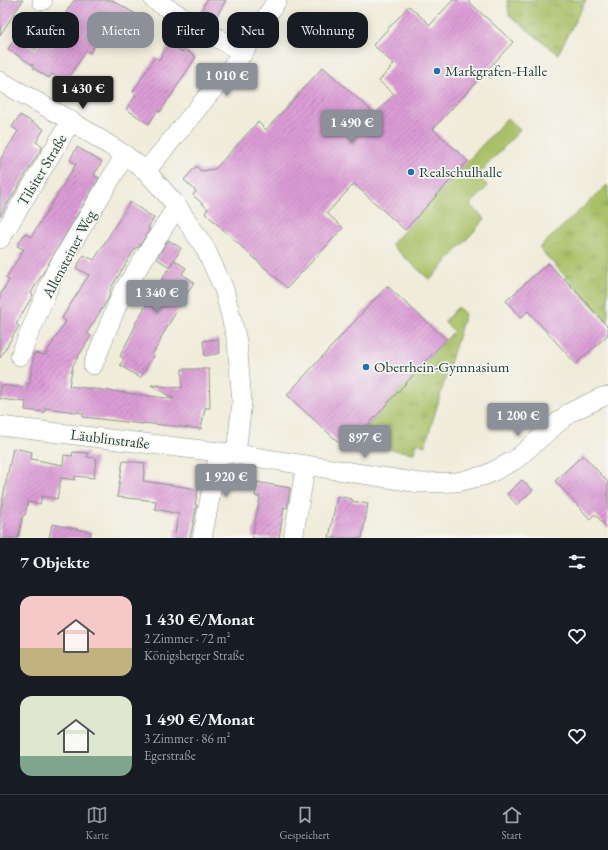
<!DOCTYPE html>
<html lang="de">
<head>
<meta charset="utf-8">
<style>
	body { margin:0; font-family:"EB Garamond",serif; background:#242831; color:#f1f3f6; height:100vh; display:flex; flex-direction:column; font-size:15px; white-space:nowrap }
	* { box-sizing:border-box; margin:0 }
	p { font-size:13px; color:#9ea1a6 }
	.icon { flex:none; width:22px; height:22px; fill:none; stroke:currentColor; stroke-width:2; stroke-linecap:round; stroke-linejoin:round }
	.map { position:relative; height:538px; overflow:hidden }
	.details { display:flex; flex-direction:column; background:#171b24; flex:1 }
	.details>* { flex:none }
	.hud { position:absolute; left:12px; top:12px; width:400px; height:36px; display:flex; gap:8px }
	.price { position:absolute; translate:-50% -34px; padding:0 9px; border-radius:4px; background:#8c9099; color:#fff; font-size:13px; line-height:26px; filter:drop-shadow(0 1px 2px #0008) }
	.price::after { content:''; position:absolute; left:50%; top:24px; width:12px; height:9px; margin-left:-6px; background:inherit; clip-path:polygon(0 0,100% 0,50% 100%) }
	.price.active { background:#222; color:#fff }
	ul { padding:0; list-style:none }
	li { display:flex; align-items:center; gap:12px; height:100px; padding:0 20px }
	li span { display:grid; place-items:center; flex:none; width:112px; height:80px; border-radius:12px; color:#555 }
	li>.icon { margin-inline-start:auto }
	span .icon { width:48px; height:48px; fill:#fffc; stroke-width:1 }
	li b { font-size:17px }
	h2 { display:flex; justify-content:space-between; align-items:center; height:48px; padding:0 20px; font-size:17px }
	.pill { padding:0 14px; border-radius:12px; background:#171b24; box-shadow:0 2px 10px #0003; font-size:14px; line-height:36px }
	.pill.active { background:#8c9099; color:#fff }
	.menu { display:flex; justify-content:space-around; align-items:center; height:56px; border-top:1px solid #363941; background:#171b24; font-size:11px; color:#9ea1a6 }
	.menu a { display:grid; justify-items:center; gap:2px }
	.menu .active { color:#8c9099 }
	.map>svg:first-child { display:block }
	.grass { fill:url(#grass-tufts); stroke:#647e4d }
	.garden { fill:#a8c066; stroke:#647e4d }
	.building { fill:url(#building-hatch) }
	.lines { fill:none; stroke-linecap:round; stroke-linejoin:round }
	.street-casing { stroke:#889487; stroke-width:20 }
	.street { stroke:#fff; stroke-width:19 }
	.poi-dot { fill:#1f6fb2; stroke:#f6f6f2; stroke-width:1.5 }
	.labels { text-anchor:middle; stroke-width:3.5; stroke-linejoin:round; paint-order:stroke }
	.poi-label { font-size:15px; fill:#1f3d34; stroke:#f6f6f2; text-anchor:start }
	.street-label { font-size:15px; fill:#1f3d34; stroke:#f6f6f2 }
</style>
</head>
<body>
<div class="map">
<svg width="608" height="538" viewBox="0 0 608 538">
	<defs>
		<pattern id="grass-tufts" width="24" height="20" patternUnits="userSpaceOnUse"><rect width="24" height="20" fill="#a8c066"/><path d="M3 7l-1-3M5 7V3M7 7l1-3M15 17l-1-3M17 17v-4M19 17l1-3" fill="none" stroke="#889d55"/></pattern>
		<pattern id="building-hatch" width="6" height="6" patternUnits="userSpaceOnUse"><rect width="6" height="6" fill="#db9bd5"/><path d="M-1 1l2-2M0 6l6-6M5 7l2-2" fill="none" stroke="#b180ae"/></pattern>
	</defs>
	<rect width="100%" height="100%" fill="#f6f6f2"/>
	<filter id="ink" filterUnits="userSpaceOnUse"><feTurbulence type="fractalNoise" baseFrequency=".025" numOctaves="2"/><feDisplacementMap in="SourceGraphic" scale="8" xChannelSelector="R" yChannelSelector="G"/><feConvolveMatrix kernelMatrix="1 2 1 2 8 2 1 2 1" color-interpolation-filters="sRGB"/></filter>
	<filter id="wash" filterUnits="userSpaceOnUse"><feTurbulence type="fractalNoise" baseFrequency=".012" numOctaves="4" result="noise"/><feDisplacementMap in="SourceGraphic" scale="16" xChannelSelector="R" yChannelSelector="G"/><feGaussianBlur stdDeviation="0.9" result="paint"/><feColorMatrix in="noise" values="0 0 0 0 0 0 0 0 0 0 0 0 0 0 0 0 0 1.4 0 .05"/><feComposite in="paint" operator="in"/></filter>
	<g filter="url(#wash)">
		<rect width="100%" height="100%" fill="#f0ecda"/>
		<g class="grass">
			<path d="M507 0H586L558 54 509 15Z"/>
			<path d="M607 185 608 187V322L539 248Z"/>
			<path d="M458 307 465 314 425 446 417 443 414 453 351 444 454 331 444 322Z"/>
		</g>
		<path class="garden" d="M507 118 520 130 477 176 488 186 470 205 485 219 430 280 391 245Z"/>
		<g id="blocks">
			<g class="building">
				<path d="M0 0H23L0 35Z"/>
				<path d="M74 0H112L144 19 136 32 116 20 100 44 97 42 90 53 86 50 66 83 52 74 49 78 33 68 34 66 8 49 16 37 35 50 56 15 62 19Z"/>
				<path d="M207 0H226L214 21 200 13Z"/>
				<path d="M453 0H467L513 42 433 129 468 161 405 230 354 184 327 213 343 228 287 288 205 213 208 209 193 195 196 191 184 180 196 166 201 171 215 169 258 122 266 130 323 67 375 114 394 94 379 81 394 64 373 45 409 6 430 25Z"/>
				<path d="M169 44 182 52 184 49 196 57 160 112 157 111 149 124 126 109 136 95 133 92 155 57 159 60Z"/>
				<path d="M20 115 44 129 36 142 43 146 0 216V160L18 131 12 127Z"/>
				<path d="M77 147 102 162 94 175 99 178 31 293 33 295 16 324 19 326 0 358V295L9 280 6 278 24 249 17 246 25 233 31 237 49 208 76 164 70 160Z"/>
				<path d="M130 202 154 218 148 228 150 229 138 248 136 247 111 288 108 299 87 333 91 336 73 365 69 386 174 399 151 385 182 388V369H209L210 408H205L201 429 143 423V424L83 417V413L45 408V412L25 410 26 402 0 399V385L27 388 28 383H30L34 353 45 355 66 321 62 318 89 275 76 268 84 255 94 260Z"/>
				<path d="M168 240 181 248 174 260 186 268 182 274 194 282 160 339 161 340 152 355 154 356 140 378 120 365 124 359 120 356 136 325 135 324 173 261 170 267 157 259Z"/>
				<path d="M548 263 563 279 564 278 608 327V335L576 364 528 311 521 318 506 301Z"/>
				<path d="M387 286 446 339 346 449 287 395Z"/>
				<path d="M218 339 220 353 205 356 203 341Z"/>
				<path d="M13 448 32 452 31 459 63 465 64 455 72 456 73 452 88 453 87 457 96 458 94 478 75 476V480L61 478 57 499 42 496 40 504 28 502 25 515H23L18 538H0V512Z"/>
				<path d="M583 455 608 482V529L595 514 590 519 555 481Z"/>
				<path d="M123 461 145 463 143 481 198 489 195 505H197L190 538H174L179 514 155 509 156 501 117 497Z"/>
				<path d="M522 480 533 490 517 505 507 494Z"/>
				<path d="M257 482 290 488 287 508 284 507 279 538H252L260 497 255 496Z"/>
				<path d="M337 496 352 499V501L368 504 362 538H329Z"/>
				<path d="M52 524 91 532 90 538H49Z"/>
			</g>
		</g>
	</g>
	<g filter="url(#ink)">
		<use href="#blocks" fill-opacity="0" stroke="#889487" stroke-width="1"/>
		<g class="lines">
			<defs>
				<g id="street">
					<path d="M154 0 243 53"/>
					<path d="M42 1 43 0"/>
					<path d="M0 81 71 121 125 155 146 171 177 206 205 248 224 289 237 341 242 402 236 454"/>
					<path d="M146 171 243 53 277 0"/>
					<path d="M0 239 71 121"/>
					<path d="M20 356 55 272 125 155"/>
					<path d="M93 365 122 293 177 206"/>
					<path d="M0 426 236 454 420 483 457 482 486 475 515 460 569 413 602 397 608 396"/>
					<path d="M202 538 219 453"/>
					<path d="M293 538 306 465"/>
				</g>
			</defs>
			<use href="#street" class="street-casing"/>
			<use href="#street" class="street"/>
		</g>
	</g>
	<g class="poi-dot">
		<circle cx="437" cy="71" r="4"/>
		<circle cx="411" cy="172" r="4"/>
		<circle cx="366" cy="367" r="4"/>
	</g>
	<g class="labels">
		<g class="poi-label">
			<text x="445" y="76">Markgrafen-Halle</text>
			<text x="419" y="177">Realschulhalle</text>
			<text x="374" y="372">Oberrhein-Gymnasium</text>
		</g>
		<g class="street-label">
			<text transform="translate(42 170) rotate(-59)" y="5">Tilsiter Straße</text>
			<text transform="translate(69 254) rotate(-62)" y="5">Allensteiner Weg</text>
			<text transform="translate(110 439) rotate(7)" y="5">Läublinstraße</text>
		</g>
	</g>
</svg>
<b class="price" style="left:227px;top:97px">1 010 €</b>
<b class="price active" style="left:83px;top:110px">1 430 €</b>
<b class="price" style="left:352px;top:144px">1 490 €</b>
<b class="price" style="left:157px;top:314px">1 340 €</b>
<b class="price" style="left:518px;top:437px">1 200 €</b>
<b class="price" style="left:365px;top:459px">897 €</b>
<b class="price" style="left:226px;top:498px">1 920 €</b>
<div class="hud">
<a class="pill">Kaufen</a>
<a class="pill active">Mieten</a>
<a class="pill">Filter</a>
<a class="pill">Neu</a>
<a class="pill">Wohnung</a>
</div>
</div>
<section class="details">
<h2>7 Objekte<svg class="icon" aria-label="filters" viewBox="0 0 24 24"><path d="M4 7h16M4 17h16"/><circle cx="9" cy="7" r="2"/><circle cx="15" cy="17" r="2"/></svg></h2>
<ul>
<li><span style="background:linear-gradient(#f6c9c9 65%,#c2b280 0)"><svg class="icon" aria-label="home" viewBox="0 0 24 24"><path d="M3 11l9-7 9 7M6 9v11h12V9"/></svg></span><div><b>1 430 €/Monat</b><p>2 Zimmer · 72 m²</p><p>Königsberger Straße</p></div><svg class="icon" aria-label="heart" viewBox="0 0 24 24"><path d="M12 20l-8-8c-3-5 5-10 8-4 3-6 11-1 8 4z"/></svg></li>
<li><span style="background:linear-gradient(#dfe7d0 75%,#7fa58c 0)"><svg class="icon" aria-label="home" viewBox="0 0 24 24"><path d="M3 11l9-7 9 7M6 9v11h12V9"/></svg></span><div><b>1 490 €/Monat</b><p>3 Zimmer · 86 m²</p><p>Egerstraße</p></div><svg class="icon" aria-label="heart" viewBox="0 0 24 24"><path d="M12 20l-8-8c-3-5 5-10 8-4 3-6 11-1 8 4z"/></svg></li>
</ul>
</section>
<nav class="menu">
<a class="active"><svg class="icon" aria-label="map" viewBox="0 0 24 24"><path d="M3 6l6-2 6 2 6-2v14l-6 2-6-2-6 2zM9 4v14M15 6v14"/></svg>Karte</a>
<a><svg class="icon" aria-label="saved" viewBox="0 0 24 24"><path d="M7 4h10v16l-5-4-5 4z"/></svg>Gespeichert</a>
<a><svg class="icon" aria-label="home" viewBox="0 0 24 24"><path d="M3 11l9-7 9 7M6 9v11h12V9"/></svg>Start</a>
</nav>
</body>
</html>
